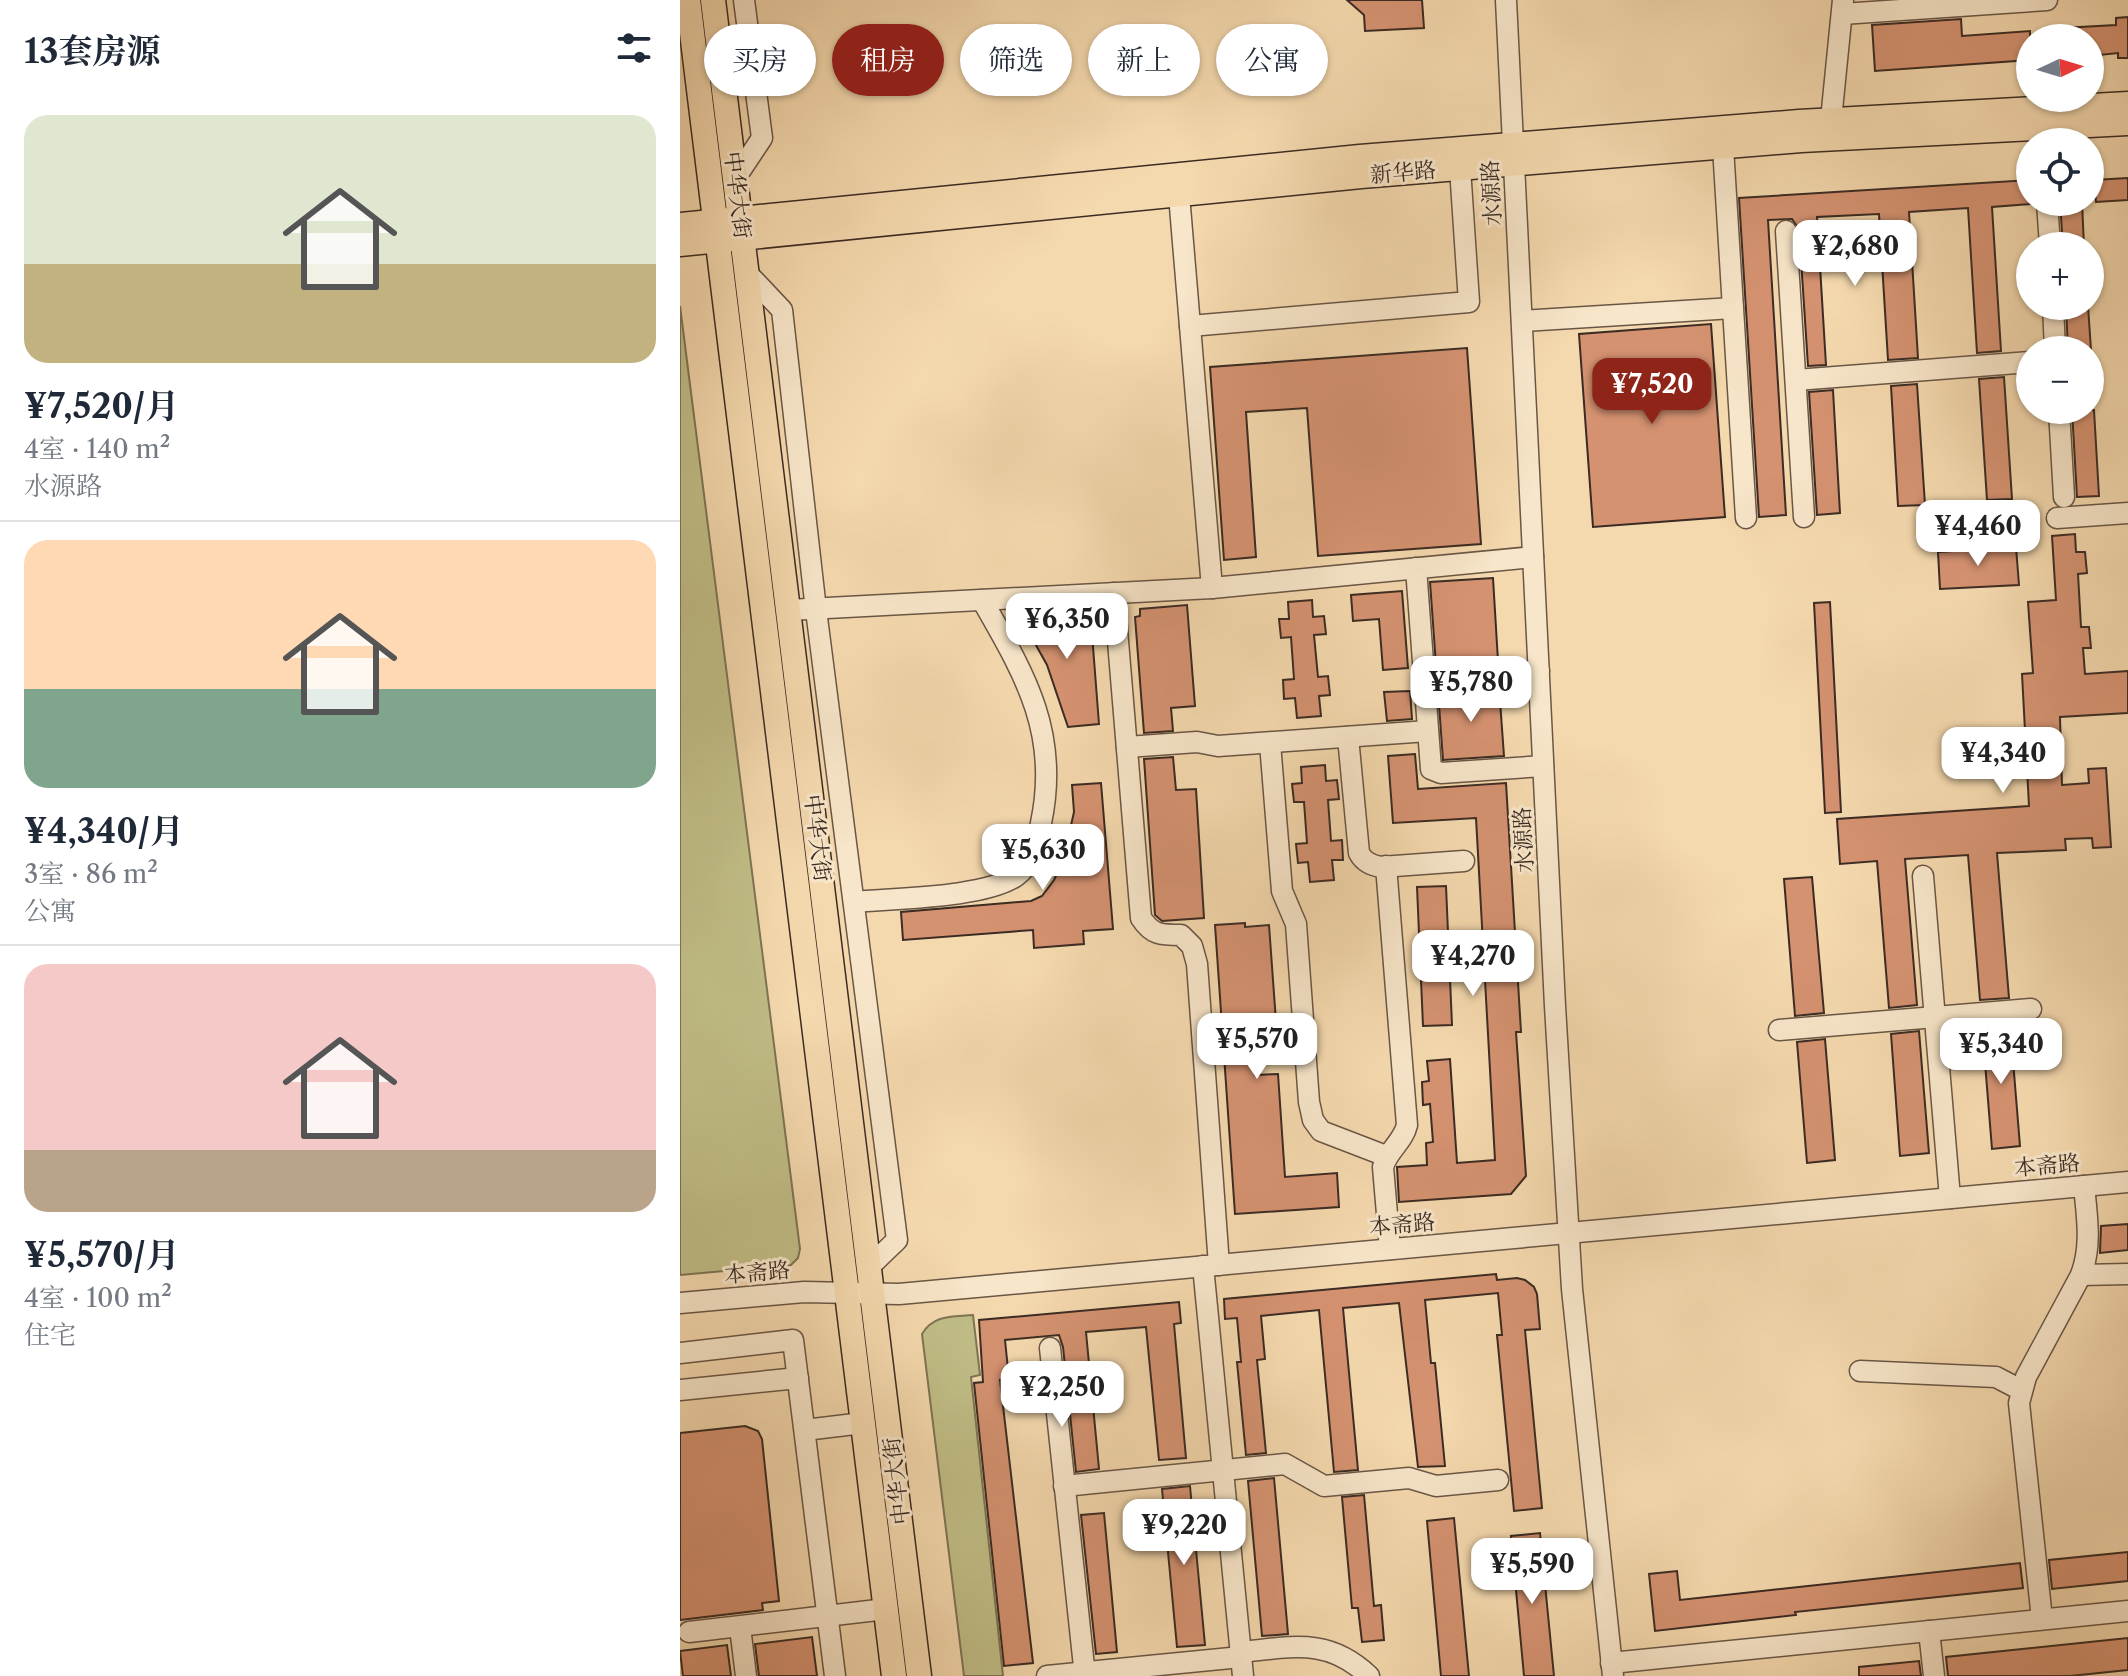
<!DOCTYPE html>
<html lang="zh">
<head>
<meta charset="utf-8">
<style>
	body { margin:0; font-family:"Libre Caslon Text","Noto Serif SC",serif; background:#f2f2f3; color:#1f2937; height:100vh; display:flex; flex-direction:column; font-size:30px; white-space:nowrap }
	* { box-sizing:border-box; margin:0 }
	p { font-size:26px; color:#747a83 }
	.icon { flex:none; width:44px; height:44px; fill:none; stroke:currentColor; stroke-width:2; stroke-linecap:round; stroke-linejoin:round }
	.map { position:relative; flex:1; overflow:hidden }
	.drawer { display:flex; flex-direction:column; background:#fff; width:680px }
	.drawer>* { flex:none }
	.top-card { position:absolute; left:24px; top:24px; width:760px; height:72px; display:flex; gap:16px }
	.needle { width:52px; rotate:86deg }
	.controls { position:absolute; left:1336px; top:24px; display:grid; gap:16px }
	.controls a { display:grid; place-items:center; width:88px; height:88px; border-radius:50%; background:#fff; box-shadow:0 2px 6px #0004; font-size:40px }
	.price { position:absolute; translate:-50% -68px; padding:0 18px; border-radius:16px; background:#fff; color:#222; font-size:26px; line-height:52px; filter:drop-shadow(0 2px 4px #0008) }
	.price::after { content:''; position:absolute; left:50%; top:48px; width:24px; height:18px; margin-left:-12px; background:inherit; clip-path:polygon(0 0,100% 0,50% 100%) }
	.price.on { background:#8f2418; color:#fff }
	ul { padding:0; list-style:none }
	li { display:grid; align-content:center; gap:16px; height:424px; padding:0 24px }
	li+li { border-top:2px solid #e0e1e3 }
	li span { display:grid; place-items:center; height:248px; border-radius:24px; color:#555 }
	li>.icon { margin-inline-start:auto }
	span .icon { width:144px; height:144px; fill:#fffc; stroke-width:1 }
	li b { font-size:34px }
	h2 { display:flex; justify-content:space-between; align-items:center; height:96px; padding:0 24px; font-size:34px }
	.pill { padding:0 28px; border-radius:36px; background:#fff; box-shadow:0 2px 6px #0004; font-size:28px; line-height:72px }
	.pill.on { background:#8f2418; color:#fff }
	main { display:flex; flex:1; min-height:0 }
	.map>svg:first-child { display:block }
	.green { fill:#c1be87; stroke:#7e7455; stroke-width:2 }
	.building { fill:#d59271; stroke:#3b2b23; stroke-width:2 }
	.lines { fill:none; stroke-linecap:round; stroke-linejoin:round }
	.minor-casing { stroke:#6a5646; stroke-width:23 }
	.major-casing { stroke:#3b2b23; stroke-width:27 }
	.minor { stroke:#f8e6ca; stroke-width:20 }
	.major { stroke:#f5d9ae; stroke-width:24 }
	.labels { text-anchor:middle; stroke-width:6; stroke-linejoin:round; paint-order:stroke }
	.street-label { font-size:22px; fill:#3b2b23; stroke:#f8e6ca }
</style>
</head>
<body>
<main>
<section class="drawer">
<h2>13套房源<svg class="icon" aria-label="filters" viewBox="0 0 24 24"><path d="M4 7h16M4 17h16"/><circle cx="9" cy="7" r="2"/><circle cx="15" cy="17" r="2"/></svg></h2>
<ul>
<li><span style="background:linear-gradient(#dfe7d0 60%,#c2b280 0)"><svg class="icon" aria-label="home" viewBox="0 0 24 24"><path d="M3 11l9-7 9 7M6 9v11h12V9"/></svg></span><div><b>¥7,520/月</b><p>4室 · 140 m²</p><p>水源路</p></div></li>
<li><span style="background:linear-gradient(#ffd9b3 60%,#7fa58c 0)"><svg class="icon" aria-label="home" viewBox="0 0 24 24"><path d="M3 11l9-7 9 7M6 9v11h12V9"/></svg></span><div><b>¥4,340/月</b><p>3室 · 86 m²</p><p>公寓</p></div></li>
<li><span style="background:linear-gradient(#f6c9c9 75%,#b9a48a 0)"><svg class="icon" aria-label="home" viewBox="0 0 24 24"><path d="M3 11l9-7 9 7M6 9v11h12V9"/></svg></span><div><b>¥5,570/月</b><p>4室 · 100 m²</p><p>住宅</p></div></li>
</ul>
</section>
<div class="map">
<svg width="1448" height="1676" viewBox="0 0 1448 1676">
	<rect width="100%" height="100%" fill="#f5d9ae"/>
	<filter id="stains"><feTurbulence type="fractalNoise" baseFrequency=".0025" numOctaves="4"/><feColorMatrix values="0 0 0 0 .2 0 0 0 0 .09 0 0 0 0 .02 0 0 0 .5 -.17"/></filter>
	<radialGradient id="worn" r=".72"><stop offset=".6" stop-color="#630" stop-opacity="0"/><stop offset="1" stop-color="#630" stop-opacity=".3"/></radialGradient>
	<g class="green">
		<path d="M0 306 120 1249 118 1258 111 1265 0 1275Z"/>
		<path d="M293 1315 300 1375 291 1377 323 1676H284L242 1334C254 1314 273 1317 293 1315Z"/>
	</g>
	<g class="building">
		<path d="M667 0H742L744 28 685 31 684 15Z"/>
		<path d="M1448 17V58H1438V53L1410 56V38H1383L1382 28 1436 25V18Z"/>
		<path d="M1281 19 1282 36 1350 31V60L1195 71 1192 25Z"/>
		<path d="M1448 178V200L1416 202 1414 180Z"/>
		<path d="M1350 180V204L1312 207 1321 351 1297 353 1288 208 1229 212 1238 358 1208 360 1199 214 1137 217 1146 365 1128 366 1119 229 1112 219 1088 220 1106 515 1079 517 1059 198Z"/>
		<path d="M1380 202H1402L1404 246H1383Z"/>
		<path d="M1386 306H1408L1411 350H1388Z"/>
		<path d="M1031 324 1045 517 913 527 899 334Z"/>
		<path d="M787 348 801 544 638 556 627 408 566 412 576 557 544 560 530 367Z"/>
		<path d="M1324 377 1332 499 1307 500 1299 379Z"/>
		<path d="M1237 384 1245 505 1218 506 1211 386Z"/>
		<path d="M1153 390 1160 513 1137 515 1129 392Z"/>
		<path d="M1392 410H1414L1419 496 1397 497Z"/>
		<path d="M1395 534 1396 552H1405L1407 573 1398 574 1401 627H1409L1411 648H1403L1405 674 1448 671V713L1380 717 1382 785 1409 783 1408 769 1426 768 1431 847 1413 848 1412 838 1385 839 1386 850 1317 853 1329 998 1300 1000 1288 855 1225 859 1237 1005 1209 1008 1197 861 1160 864 1157 819 1349 806 1342 674 1353 673 1348 602 1376 600 1372 536Z"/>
		<path d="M1336 547 1339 585 1260 589 1258 552Z"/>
		<path d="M813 578 818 661 756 665 750 582Z"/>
		<path d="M722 591 728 668 703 670 699 619 673 621 671 595Z"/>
		<path d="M632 600 633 617 644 616 646 634 634 635 638 677 648 676 650 695 639 696 641 716 617 718 615 698 604 699 603 680 614 679 611 637 601 638 599 619H609L608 602Z"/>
		<path d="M1150 602 1161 812 1145 813 1134 603Z"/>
		<path d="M507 605 515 706 491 708 493 731 464 733 455 617 460 616V609Z"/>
		<path d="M393 611 411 621 419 724 388 727 367 665 352 638 333 613Z"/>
		<path d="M819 687 824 756 763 760 758 691Z"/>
		<path d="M730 691 732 719 707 721 704 692Z"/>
		<path d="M735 754 738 789 826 783 841 1032H836L846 1176 831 1194 719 1202 717 1167 747 1165 746 1143 753 1142 750 1104 743 1105 742 1082 749 1081 747 1061 770 1059 777 1163 815 1160 796 818 713 823 708 756Z"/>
		<path d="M493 757 496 790 516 789 524 918 482 921 475 915 464 759Z"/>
		<path d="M645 765 646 781 657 780 659 799 648 800 651 841 662 840 663 860H652L654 880 630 882 628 862 618 863 616 844 627 843 624 802H614L612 784 622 783 621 767Z"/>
		<path d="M421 783 433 929 403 931 404 944 354 948 353 930 223 940 221 912 351 901 362 896 374 880 383 861 394 812 392 785Z"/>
		<path d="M1132 877 1144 1013 1115 1016 1104 879Z"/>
		<path d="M766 886 772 1025 743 1026 737 887Z"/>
		<path d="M565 923V927L589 925 598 1049 573 1050 575 1075 598 1074 605 1177 657 1173 659 1207 555 1214 535 925Z"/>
		<path d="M1330 1024 1340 1146 1312 1149 1302 1026Z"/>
		<path d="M1239 1031 1249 1153 1220 1156 1211 1034Z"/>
		<path d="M1145 1039 1155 1160 1127 1163 1117 1042Z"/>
		<path d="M1448 1224V1250L1420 1253 1421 1226Z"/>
		<path d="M816 1274 817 1280 837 1278 845 1280 854 1287 857 1294 860 1329 845 1330 862 1508 834 1511 817 1335H822L818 1293 745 1300 751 1363H755L765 1466 738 1467 719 1303 663 1308 678 1470 654 1472 639 1310 581 1316 585 1359 577 1360 586 1453 566 1455 557 1362H561L557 1318 545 1319 544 1299Z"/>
		<path d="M499 1302 501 1323 494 1324 506 1458 479 1460 466 1327 406 1332 419 1469 396 1472 383 1347 379 1335 325 1340 329 1379 320 1380 353 1663 324 1666 294 1383 303 1382 299 1320Z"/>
		<path d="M65 1426 78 1431 82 1439 99 1601 82 1603 83 1610 0 1620V1433Z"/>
		<path d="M594 1478 608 1634 582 1636 568 1481Z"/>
		<path d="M510 1486 525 1645 497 1647 482 1489Z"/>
		<path d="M684 1495 694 1606 701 1605 704 1640 682 1642 678 1608H672L662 1497Z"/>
		<path d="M424 1513 437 1652 416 1654 401 1515Z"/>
		<path d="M774 1518 789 1676H761L747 1521Z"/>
		<path d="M860 1533 874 1676H844L831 1536Z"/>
		<path d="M1448 1552V1581L1372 1589 1369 1560Z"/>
		<path d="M1340 1563 1343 1588 1115 1612 1116 1615 975 1631 969 1574 997 1571 1000 1600Z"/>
		<path d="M132 1637 137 1676H79L75 1644Z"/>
		<path d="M1448 1638V1670L1390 1676H1268L1266 1657Z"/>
		<path d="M47 1645 51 1676H3L0 1651Z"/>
		<path d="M1239 1661 1241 1676H1179V1667Z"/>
	</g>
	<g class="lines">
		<defs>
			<g id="minor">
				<path d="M826 0 875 1006 892 1289 933 1676"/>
				<path d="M1162 14 1367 0"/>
				<path d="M1151 120 1163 0"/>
				<path d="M1043 147 1066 518"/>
				<path d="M56 177 82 138 64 0"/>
				<path d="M499 195 532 588"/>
				<path d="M1367 202 1370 246"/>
				<path d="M1106 231 1124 517"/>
				<path d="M67 273 102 310 136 610 217 1240 190 1266"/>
				<path d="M1373 306 1375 350"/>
				<path d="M842 321 1053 308"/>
				<path d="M510 326 789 302 780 168"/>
				<path d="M1116 380 1350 362"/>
				<path d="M1379 410 1384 497"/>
				<path d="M1377 518 1448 513"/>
				<path d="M736 568 751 769 761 773 863 766"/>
				<path d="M434 593 461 918C472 935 481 935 501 935L512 946 517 964 539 1265"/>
				<path d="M109 610 532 588 853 557"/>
				<path d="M744 679 859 671"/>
				<path d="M668 737 679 853C684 862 691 865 701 867L784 861"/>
				<path d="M590 743 602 891 616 924 629 1102 633 1120 641 1131 706 1156"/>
				<path d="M447 747 517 742 538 746 748 731"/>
				<path d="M706 866 727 1125C723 1142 708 1150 703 1167L710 1249"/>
				<path d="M1243 876 1270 1198"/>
				<path d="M174 902C214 898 305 898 336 876 353 864 357 842 361 823 380 733 345 675 302 600"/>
				<path d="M1099 1030 1351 1009"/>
				<path d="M523 1266 563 1676"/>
				<path d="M1401 1275 1448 1274"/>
				<path d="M0 1303 124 1292 219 1294 1448 1182"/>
				<path d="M370 1348 405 1676"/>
				<path d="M0 1353 113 1340 155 1676"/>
				<path d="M1180 1371 1316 1377 1341 1390"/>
				<path d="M0 1390 118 1378"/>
				<path d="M125 1430 183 1423"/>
				<path d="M384 1486 605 1464 644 1486 729 1478 756 1486 818 1480"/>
				<path d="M1362 1619 1339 1403 1346 1377 1401 1275C1412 1245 1407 1217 1404 1186"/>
				<path d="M60 1627 66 1676"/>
				<path d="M1249 1631 1254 1676"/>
				<path d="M9 1632 206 1609"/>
				<path d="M561 1652C612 1647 648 1637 689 1676"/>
				<path d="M931 1663 1448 1611"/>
				<path d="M367 1676 561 1657"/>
			</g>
			<g id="major">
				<path d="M8 0 214 1676"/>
				<path d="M33 0 239 1676"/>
				<path d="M0 225 680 157 1119 122 1448 104"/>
				<path d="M0 244 681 176 1121 140 1448 123"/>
			</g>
		</defs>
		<use href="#minor" class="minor-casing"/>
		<use href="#major" class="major-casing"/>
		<use href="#minor" class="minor"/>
		<use href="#major" class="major"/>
	</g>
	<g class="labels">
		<g class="street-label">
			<text transform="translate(723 172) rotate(-5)" y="8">新华路</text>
			<text transform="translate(811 193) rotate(-93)" y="8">水源路</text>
			<text transform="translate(58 195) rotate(83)" y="8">中华大街</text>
			<text transform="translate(138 838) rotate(83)" y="8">中华大街</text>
			<text transform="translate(843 840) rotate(-93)" y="8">水源路</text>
			<text transform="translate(1367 1165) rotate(-5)" y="8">本斋路</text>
			<text transform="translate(722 1224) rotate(-5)" y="8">本斋路</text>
			<text transform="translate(77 1272) rotate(-5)" y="8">本斋路</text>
			<text transform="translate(216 1481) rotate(-97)" y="8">中华大街</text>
		</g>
	</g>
	<rect width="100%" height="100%" filter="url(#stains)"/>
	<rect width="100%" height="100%" fill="url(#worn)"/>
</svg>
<div class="controls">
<a><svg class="needle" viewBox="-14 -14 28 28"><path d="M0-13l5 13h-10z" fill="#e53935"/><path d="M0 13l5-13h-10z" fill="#747a83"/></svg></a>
<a><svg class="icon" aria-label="locate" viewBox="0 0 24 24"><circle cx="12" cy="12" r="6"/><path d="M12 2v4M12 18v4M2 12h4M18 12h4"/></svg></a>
<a>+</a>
<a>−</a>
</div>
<b class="price" style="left:1175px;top:288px">¥2,680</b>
<b class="price on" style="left:972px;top:426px">¥7,520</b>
<b class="price" style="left:1298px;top:568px">¥4,460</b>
<b class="price" style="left:387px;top:661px">¥6,350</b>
<b class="price" style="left:791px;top:724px">¥5,780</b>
<b class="price" style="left:1323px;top:795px">¥4,340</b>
<b class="price" style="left:363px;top:892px">¥5,630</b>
<b class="price" style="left:793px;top:998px">¥4,270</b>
<b class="price" style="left:577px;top:1081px">¥5,570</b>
<b class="price" style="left:1321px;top:1086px">¥5,340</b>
<b class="price" style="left:382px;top:1429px">¥2,250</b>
<b class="price" style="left:504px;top:1567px">¥9,220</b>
<b class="price" style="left:852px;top:1606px">¥5,590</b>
<div class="top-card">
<a class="pill">买房</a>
<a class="pill on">租房</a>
<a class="pill">筛选</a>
<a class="pill">新上</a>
<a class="pill">公寓</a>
</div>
</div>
</main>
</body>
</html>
